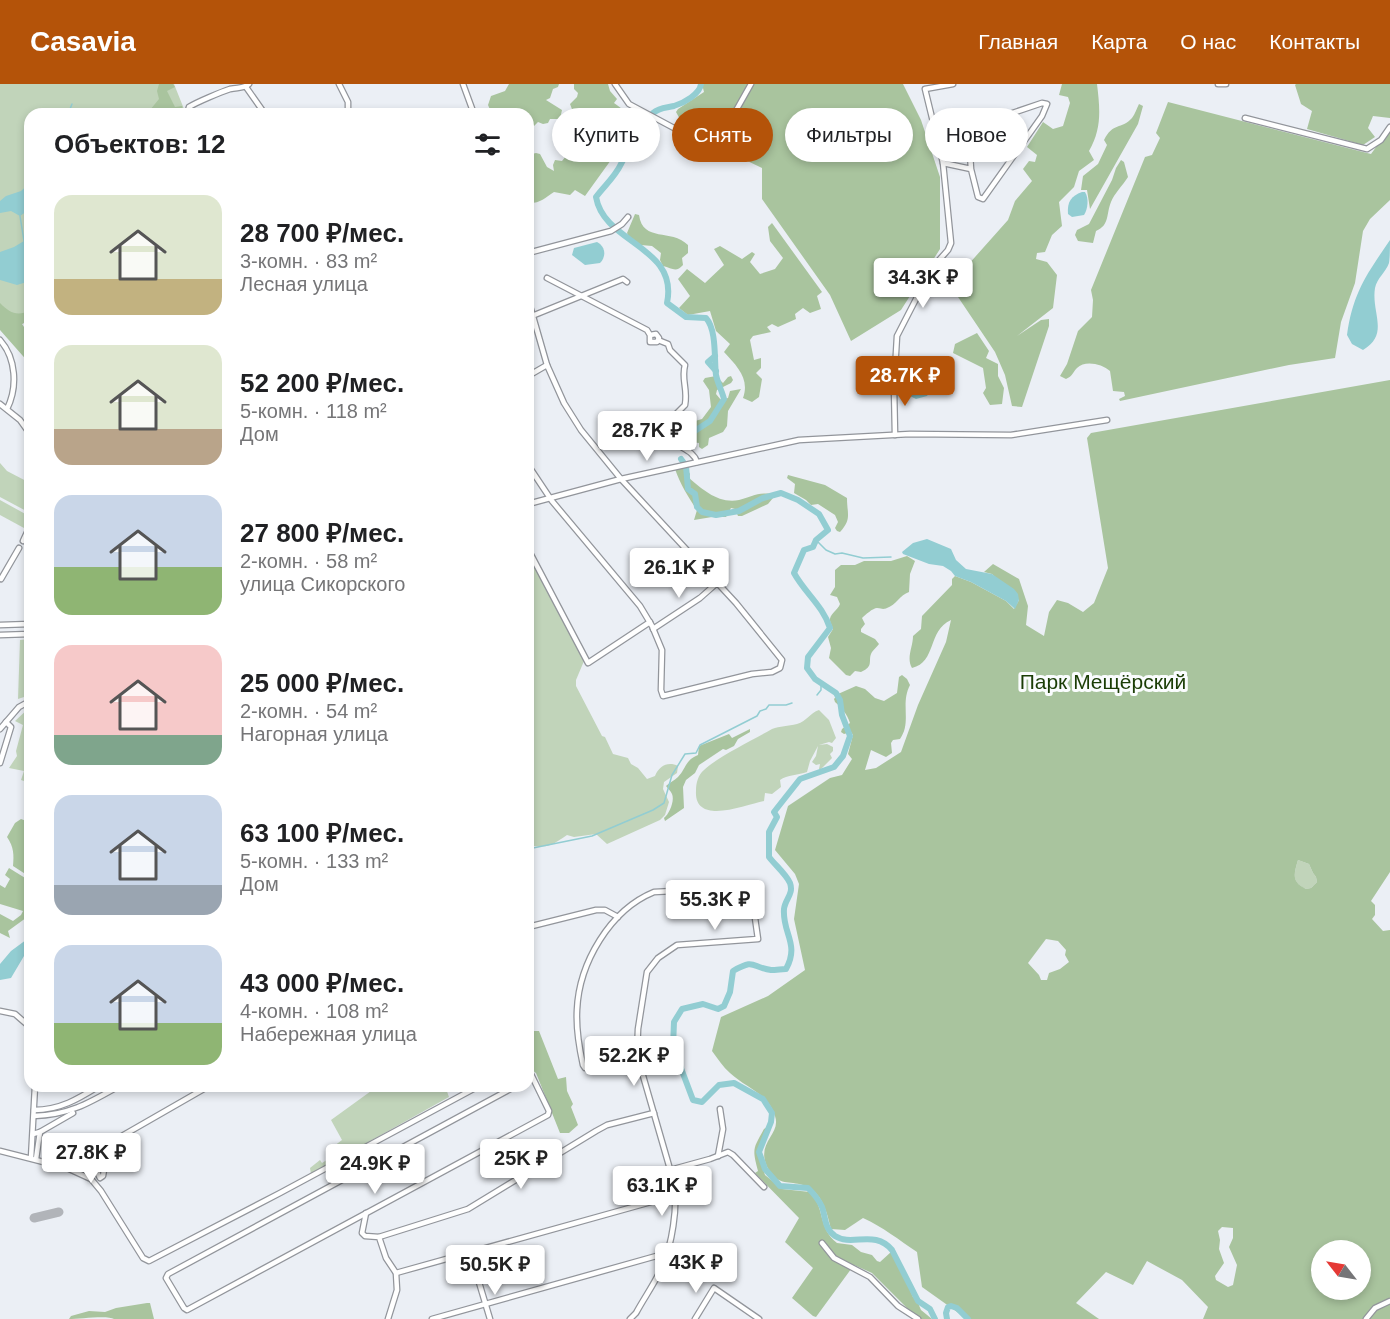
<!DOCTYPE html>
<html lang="ru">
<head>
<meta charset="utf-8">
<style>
	body { margin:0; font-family:Helvetica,sans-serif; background:#f2f2f2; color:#202124; height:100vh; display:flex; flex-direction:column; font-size:22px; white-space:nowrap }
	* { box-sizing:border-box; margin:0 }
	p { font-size:20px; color:#757577 }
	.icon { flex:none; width:33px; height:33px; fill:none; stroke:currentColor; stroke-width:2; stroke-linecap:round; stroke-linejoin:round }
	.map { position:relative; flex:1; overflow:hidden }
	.panel { position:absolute; left:24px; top:24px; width:510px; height:984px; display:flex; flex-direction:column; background:#fff; border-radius:18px; box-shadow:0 3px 9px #0003 }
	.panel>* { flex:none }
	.top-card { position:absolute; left:552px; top:24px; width:570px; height:54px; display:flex; gap:12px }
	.needle { width:39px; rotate:301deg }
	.controls { position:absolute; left:1311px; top:1156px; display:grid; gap:12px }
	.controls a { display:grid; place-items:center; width:60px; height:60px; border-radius:50%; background:#fff; box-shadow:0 3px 9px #0003; font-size:30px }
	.price { position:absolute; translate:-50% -51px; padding:0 14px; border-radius:6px; background:#fff; color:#222; font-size:20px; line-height:39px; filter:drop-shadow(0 2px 3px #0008) }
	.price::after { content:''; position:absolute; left:50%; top:36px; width:18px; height:14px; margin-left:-9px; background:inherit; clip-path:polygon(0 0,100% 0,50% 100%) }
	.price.selected { background:#b45309; color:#fff }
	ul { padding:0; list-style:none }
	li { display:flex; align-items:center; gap:18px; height:150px; padding:0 30px }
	li span { display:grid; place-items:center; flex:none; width:168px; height:120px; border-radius:18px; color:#555 }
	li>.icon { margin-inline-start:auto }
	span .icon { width:72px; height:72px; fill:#fffc; stroke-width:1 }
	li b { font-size:26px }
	h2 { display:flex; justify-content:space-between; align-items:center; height:72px; padding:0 30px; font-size:26px }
	.pill { padding:0 21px; border-radius:27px; background:#fff; box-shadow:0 3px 9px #0003; font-size:21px; line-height:54px }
	.pill.selected { background:#b45309; color:#fff }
	header { display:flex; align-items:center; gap:36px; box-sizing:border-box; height:84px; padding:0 30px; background:#b45309; color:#fff }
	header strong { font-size:28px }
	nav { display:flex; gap:33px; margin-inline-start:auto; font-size:21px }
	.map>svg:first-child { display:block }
	.green { fill:#c1d4ba }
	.forest { fill:#a9c49e; fill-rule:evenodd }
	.water { fill:#92cdd2 }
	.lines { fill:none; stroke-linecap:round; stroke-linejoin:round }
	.stream { stroke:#92cdd2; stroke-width:1.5 }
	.river { stroke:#92cdd2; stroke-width:6 }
	.taxiway { stroke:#b1b4b9; stroke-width:9 }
	.minor-casing { stroke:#92959b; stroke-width:7 }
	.minor { stroke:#fff; stroke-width:4.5 }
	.labels { text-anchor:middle; stroke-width:6; stroke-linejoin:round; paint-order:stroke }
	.park-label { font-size:21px; fill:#1b3d06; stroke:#fafcfe }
</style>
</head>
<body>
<header>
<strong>Casavia</strong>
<nav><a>Главная</a><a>Карта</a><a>О нас</a><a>Контакты</a></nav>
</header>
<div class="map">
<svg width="1390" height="1235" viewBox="0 0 1390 1235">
	<rect width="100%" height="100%" fill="#ebeff5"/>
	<g class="green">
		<path d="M0 0H174L186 30H30V235L12 247 0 236Z"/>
		<path d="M0 379 7 387 30 399V429L0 413Z"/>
		<path d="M0 416 29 432 24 444 0 431Z"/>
		<path d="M528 469 584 577 576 596V602L602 652 605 653 613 670 628 674 631 680 638 684 647 695 655 692C659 682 668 677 678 682L677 689 664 698 663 705 669 718 665 731 660 736 607 760 596 750 574 753 567 751C549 763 550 763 528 762Z"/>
		<path d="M30 555V611L18 615 20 556Z"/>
		<path d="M30 623V699L21 696 24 687 9 684 17 672 16 667 23 641 15 637Z"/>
		<path d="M819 626 829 636 836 654 832 659 829 658 819 661 827 660 833 663V667L830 670 832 674 821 685H819L820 680 816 681 812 678 816 672 818 662 810 677 807 688C799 691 787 691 780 696L781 703 772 710 765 709 764 717C745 721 694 742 696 707 696 699 698 691 704 686 719 672 753 656 772 645 780 642 788 642 797 640 807 637 810 629 819 626Z"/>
		<path d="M1298 776 1309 780 1313 789 1316 793 1317 798 1311 804 1306 805C1291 798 1294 790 1298 776Z"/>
		<path d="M378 1002H445L449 1013 311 1090 310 1084 320 1076 322 1079 338 1069 334 1062 342 1056 331 1036Z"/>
	</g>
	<g class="forest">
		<path d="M159 0H173L175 3 167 7 175 23 182 22 184 30H151L150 26 159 15 157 7Z"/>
		<path d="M509 0H559L558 3 553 5 550 14 546 16 562 26 560 35H550L548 39 543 40 538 38 532 44 534 52 528 56V30H492L488 21 491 12 505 7Z"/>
		<path d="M574 0H608L610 7 617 15 614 19 625 27 627 37 624 40 619 41 607 34 603 36 604 40 620 50 616 69 585 112 575 106 570 111 554 108C545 114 539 120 528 119V71L536 69 540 70 547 83 554 87 553 81 555 76 562 77 566 72 562 62 573 52 574 43H585L594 36 595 31 591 29 575 39 569 47 566 43V38L575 33 570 20 577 13 578 9 574 5Z"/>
		<path d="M702 0H903L921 36 940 93V165L901 226 851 257 830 211 762 115V84L687 48 676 28 678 25 704 8Z"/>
		<path d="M1062 0H1097C1100 25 1102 45 1089 67L1094 76 1079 87 1074 103 1059 118 1062 142 1052 151 1045 168 1037 169 1036 175 1047 178 1057 191 1053 224 1017 252 1041 236 1049 235V242L1022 323 1012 322 1005 291 995 268 958 213 967 182 1008 136 1015 117 1032 97 1023 85 1029 77 1035 78 1037 71 1027 63 1043 38 1053 45 1063 42 1070 19 1068 13 1059 11Z"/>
		<path d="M1296 0H1390V34L1373 32 1368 44 1375 53 1363 61 1307 45 1312 27 1301 20 1295 1Z"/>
		<path d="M1168 18 1371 70 1390 44V116L1370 135 1363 147 1355 199 1341 238 1335 274 1289 281 1120 317 1119 315 1125 312 1124 308 1113 307 1110 287C1102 280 1085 276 1077 284 1072 289 1073 292 1066 295L1060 292 1067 280 1078 247 1092 233 1093 216 1091 206 1145 73 1152 71 1160 54 1156 49Z"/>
		<path d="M1139 20 1143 22 1138 40 1090 125 1087 106H1081L1083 92 1098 80 1107 61 1104 56C1113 38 1121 46 1132 34 1135 30 1137 24 1139 20Z"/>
		<path d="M1121 76 1124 78 1128 93C1123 101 1114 110 1111 118 1106 130 1110 141 1096 147L1093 159 1078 157 1075 151 1077 146 1089 140 1112 96 1116 84Z"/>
		<path d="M635 130 639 131C643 159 671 144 688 161V169L682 174 683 181C676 189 672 184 663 182L660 176 661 169 652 162 641 161 629 153 627 149Z"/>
		<path d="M772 139 822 208 817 212 821 225 810 229 803 224 795 230 796 235 778 243 772 240 767 243 771 248 753 252 750 256 754 276 761 274V284L756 289 762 295 759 313 752 318 743 314C750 295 737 282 724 268L730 260 716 247 710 227 688 231 679 224 690 212 678 195 687 185 705 199 724 181 714 165 720 162 742 175 752 168 755 170 750 178 760 190 775 185 783 174 770 157 768 143Z"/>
		<path d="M0 219C10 229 16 232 30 227V235L22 240 30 252V280L0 246Z"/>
		<path d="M977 249 989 267 986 274 998 280V292L1004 304 1002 320 990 321 983 309 986 304 983 284 953 269 955 260Z"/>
		<path d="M716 292 723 299 728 293 731 292 733 296 731 299 717 306 716 310 721 316 728 314 730 307 741 305 728 327 727 342 723 348 709 354 708 361 702 365 699 363V359L691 358V354L695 348V337L702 335 711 323 709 306 703 297 705 294Z"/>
		<path d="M1390 296V788L1371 817 1375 821V831L1372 835 1383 847 1390 846V1235H1203L1208 1223 1182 1196 1147 1177 1133 1201 1106 1188 1076 1219 1099 1235H967L922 1203 917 1168C899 1156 883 1143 863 1134L845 1146 831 1145C827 1128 822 1107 803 1101 789 1097 779 1101 770 1088 752 1059 782 1052 775 1032 768 1009 746 1004 730 989 723 983 718 975 712 967L721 933 768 912 805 886 794 835 799 800 795 790 775 766 788 722 830 694 842 691 852 675 848 670 853 651 851 648 844 650 841 648 842 645 850 639C847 630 842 624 835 618L834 615 838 610 856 602 865 605 875 614 884 617 897 609 899 593 902 591 907 595 910 601C900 620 912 638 900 655L893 656 891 659 892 669 886 673 871 666 865 686 876 684 901 668 918 621 946 558 951 536C927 547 937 578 912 584 906 574 913 563 913 552L921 545 922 532 952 501V495L955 492 971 498 1006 517 1014 525 1019 516 992 490 984 488 993 480 1019 495 1028 522 1026 541 1044 552 1049 528 1057 516 1068 519 1083 528 1094 519 1108 484 1087 354 1091 349ZM1298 776 1309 780 1313 789 1316 793 1317 798 1311 804 1306 805C1291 798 1294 790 1298 776ZM1046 855 1058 857 1066 866 1065 871 1069 878 1060 885 1049 889 1047 896H1041L1039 891 1028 879ZM1222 1143 1233 1144V1154L1229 1163 1237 1181 1233 1201 1228 1203 1216 1196 1215 1192 1224 1179 1219 1165 1220 1156 1218 1147ZM1322 1167H1360V1206H1322Z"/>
		<path d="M682 383 686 384 690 390 689 394C703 406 719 420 739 416 751 413 758 408 771 410L773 414 768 420 742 432H738L735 425 731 424 726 433H712L694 436 697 426C689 414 680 400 675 385Z"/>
		<path d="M788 391 825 401 847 414C847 430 852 435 840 448L837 447 835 444 838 438 835 431 818 420 811 421 806 416 794 409 795 400 787 394Z"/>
		<path d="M907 472 915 477 910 490 909 508C900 511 896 521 887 524 882 526 882 524 877 524 873 524 865 531 862 534L865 540 861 545V548L875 555 879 560C877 563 874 565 872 568 867 576 875 582 861 588L855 587 850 592 846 591 829 574 831 564 828 553 833 545C832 542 831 540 830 537 829 530 838 526 840 520L837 513 830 511 835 503V486L841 481H855L864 477H891Z"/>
		<path d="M750 645V648L738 655 734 662 726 666 723 665 699 681 695 689 686 696 683 703 684 724 665 737 664 734C669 730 675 717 672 710 671 707 668 705 666 702 670 698 674 697 678 693 686 685 685 676 698 671L699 662 729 650 732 654Z"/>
		<path d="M21 735 29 738 30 793 13 782C14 771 14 763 7 753L15 739Z"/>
		<path d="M9 784 30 797V831L8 847 10 854 0 849V830L13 837 21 831 23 827 0 820V801L5 804 10 795 5 791Z"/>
		<path d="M528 928 534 947H539L558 995 566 993 567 1007 573 1020 571 1023 578 1041 569 1049H560L536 989C523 981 528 944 528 928Z"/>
		<path d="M767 1043 758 1068 765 1091 782 1105 810 1108C826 1125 817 1143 837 1159L852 1161 861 1168 872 1171 877 1177 880 1178 891 1168 894 1170 913 1213 918 1219 921 1226 932 1235H918L872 1189 854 1181 816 1233 813 1232 792 1214 813 1184 785 1158 799 1134 755 1089 758 1087C752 1064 753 1065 764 1045Z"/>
		<path d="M147 1219H150L154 1235H114C108 1231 79 1235 69 1235L71 1232 89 1227 105 1228 116 1224Z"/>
	</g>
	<g class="water">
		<path d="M30 99V125L20 132 11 127 0 129V117L6 112 21 107Z"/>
		<path d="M1082 108H1085C1089 114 1088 125 1084 131L1072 133 1068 130C1067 118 1071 112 1082 108Z"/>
		<path d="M1390 156C1390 162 1390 173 1389 179 1386 188 1377 194 1375 204 1371 229 1390 250 1363 266L1352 260 1347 251C1353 208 1367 190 1390 156Z"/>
		<path d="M24 157 30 158V197L17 201 0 196V168L14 163Z"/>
		<path d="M597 158C605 162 607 172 600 179L585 181 572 171 574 164Z"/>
		<path d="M914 285H919L926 294 935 300 927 312 916 315 908 311C906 298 904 294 914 285Z"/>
		<path d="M927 455 951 465 956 476 966 485 992 490 1014 505 1018 510 1019 516 1015 525 1006 517 971 498 955 492 951 487 943 482 929 480 903 470 902 468 913 459Z"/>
		<path d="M30 853V869L24 872 11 894 0 896V880L11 867Z"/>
	</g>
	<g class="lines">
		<g class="stream">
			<path d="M68 30 72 20"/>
			<path d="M30 79 25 85 30 93"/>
			<path d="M20 132 24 157"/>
			<path d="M816 456 826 466 835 470 842 469 863 474 891 473"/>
			<path d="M817 611 821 606V599"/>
			<path d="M528 765 592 752 653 726 664 719 672 691 685 670 696 669 700 661 757 632 760 627 766 625 769 621H786L792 619"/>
		</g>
		<g class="river">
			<path d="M715 272 708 278 716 287"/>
			<path d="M681 356 710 337 724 315C722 307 718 300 716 291 714 276 717 246 706 234L686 233 667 219C679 162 604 160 596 113 604 102 615 93 621 80 630 63 639 43 653 29 660 23 666 24 674 22 684 19 700 10 701 0"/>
			<path d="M681 375 686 382 688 405 695 410 697 423 702 428 716 431 739 427 763 414 781 409 798 416 819 430 828 446 816 456 813 463 804 466 794 489C805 509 823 522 830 544L808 573 807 584 815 595 836 609 840 616 842 631 850 652 843 672 834 683 800 695 774 728 777 733 769 748V773C775 781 786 790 790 799 794 810 785 815 784 825 782 849 800 860 786 885 782 885 776 886 771 886 750 883 756 874 733 887L730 908 724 922 718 925 703 920 682 925 674 938 673 963 693 1016 702 1018 719 1001 734 999 763 1015 772 1029 771 1038 759 1068 765 1085 780 1102 808 1104C813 1109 819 1116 822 1123 826 1134 824 1144 835 1152 852 1163 875 1145 892 1166L918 1217 930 1225 935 1235"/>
			<path d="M947 1235 946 1229 948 1223 951 1222 957 1224 968 1235"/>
		</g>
		<path class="taxiway" d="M34 1134 59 1128"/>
		<defs>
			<g id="minor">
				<path d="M339 0 348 18V30"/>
				<path d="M463 0 474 30"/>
				<path d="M615 0 629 20 687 51 702 55H711L725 46 751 0"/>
				<path d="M1218 0H1226"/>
				<path d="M246 3 265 30"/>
				<path d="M187 30 189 23C197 18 221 8 230 5 238 3 243 5 249 0"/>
				<path d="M1245 34 1367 65 1381 56 1390 43"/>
				<path d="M943 79 971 85 978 113 983 115 1042 32 1047 20 1042 19 983 39 971 46 969 54 971 85"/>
				<path d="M528 169 611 147 622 140 628 133"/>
				<path d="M547 194 647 246 650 251 656 250 659 254 657 258H650V251"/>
				<path d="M528 215 547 281 564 319 581 346 621 395 736 519 782 576 780 584 772 588 752 590 663 612 661 606 662 566 652 542 640 522 552 417 528 381"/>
				<path d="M532 232 623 195 627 198"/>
				<path d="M0 256C16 274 18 303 7 325"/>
				<path d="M658 256 668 260 670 266 685 281C681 296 688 304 685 321L671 335C661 366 691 359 697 378"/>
				<path d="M528 292 547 281"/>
				<path d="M0 320 20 336 30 350"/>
				<path d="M895 351 894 303 897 252 932 184 948 166 951 159 943 79 925 5 953 0"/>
				<path d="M528 420 621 395 799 356 910 350 1011 351 1107 336"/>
				<path d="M23 457 30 442"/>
				<path d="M528 465 588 579 650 538"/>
				<path d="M1 495 19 464"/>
				<path d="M0 541 30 540"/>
				<path d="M653 545 700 514 717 499"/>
				<path d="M0 551 30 550"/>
				<path d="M0 645 19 623 30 617"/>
				<path d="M0 679 11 643 6 638"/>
				<path d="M528 843 596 826H605L618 833"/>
				<path d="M0 927 15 930 30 943"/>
				<path d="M516 1002 168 1190 166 1194 184 1224 187 1226 548 1031 549 1027 528 984"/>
				<path d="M34 1026C60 1026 78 1015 99 1002"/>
				<path d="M34 1032C69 1031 89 1019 119 1002"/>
				<path d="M33 1050 40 1048 73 1029"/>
				<path d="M0 1067 67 1084 91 1095 101 1107 143 1174 149 1177 280 1109 479 1002"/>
				<path d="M104 1069 106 1075 104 1080 98 1082 93 1079 91 1073 94 1068 209 1002"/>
				<path d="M718 1072 723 1045 720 1025"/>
				<path d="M31 1074 35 1002"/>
				<path d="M36 1075 40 1048"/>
				<path d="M93 1080 100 1094 103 1092 105 1080"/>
				<path d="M67 1084 93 1068"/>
				<path d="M670 1086 710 1075 728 1068 733 1071 764 1103"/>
				<path d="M618 1102 670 1085"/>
				<path d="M366 1129 362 1149 365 1152 379 1153 386 1174 396 1189 397 1206 388 1235"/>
				<path d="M379 1153 468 1125 596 1047 607 1041 654 1029"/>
				<path d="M822 1159 834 1174 870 1193 898 1222 918 1235"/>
				<path d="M470 1169 477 1190"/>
				<path d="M396 1189 676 1111"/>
				<path d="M478 1195 490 1235"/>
				<path d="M432 1235 667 1169"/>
				<path d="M630 1235 636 1229C644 1214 655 1199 662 1183 672 1161 678 1123 674 1099L637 971 638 945 647 888 658 874 677 861 758 855 754 827 738 828 734 804 654 808C610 826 579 879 577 926 576 944 579 963 583 981L585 984H588L637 971"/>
				<path d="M695 1235 714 1204 759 1235"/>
				<path d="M1366 1235 1375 1224 1390 1217"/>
			</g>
		</defs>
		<use href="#minor" class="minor-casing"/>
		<use href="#minor" class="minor"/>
	</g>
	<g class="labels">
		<g class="park-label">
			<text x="1103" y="605">Парк Мещёрский</text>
		</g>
	</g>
</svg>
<div class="controls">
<a><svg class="needle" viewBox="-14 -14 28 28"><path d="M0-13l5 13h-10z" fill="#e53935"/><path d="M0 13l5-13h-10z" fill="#757577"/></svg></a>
</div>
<b class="price" style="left:923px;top:225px">34.3K ₽</b>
<b class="price selected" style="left:905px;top:323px">28.7K ₽</b>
<b class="price" style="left:647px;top:378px">28.7K ₽</b>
<b class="price" style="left:679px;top:515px">26.1K ₽</b>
<b class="price" style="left:715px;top:847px">55.3K ₽</b>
<b class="price" style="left:634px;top:1003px">52.2K ₽</b>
<b class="price" style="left:91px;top:1100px">27.8K ₽</b>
<b class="price" style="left:521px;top:1106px">25K ₽</b>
<b class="price" style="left:375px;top:1111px">24.9K ₽</b>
<b class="price" style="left:662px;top:1133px">63.1K ₽</b>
<b class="price" style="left:696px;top:1210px">43K ₽</b>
<b class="price" style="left:495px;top:1212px">50.5K ₽</b>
<div class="top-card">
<a class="pill">Купить</a>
<a class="pill selected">Снять</a>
<a class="pill">Фильтры</a>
<a class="pill">Новое</a>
</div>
<section class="panel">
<h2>Объектов: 12<svg class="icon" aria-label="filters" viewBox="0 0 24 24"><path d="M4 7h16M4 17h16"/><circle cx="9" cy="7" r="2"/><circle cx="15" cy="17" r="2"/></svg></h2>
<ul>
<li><span style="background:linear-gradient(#dfe7d0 70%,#c2b280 0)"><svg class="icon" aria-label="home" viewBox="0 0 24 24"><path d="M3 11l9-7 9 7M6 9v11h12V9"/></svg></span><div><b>28 700 ₽/мес.</b><p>3-комн. · 83 m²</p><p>Лесная улица</p></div></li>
<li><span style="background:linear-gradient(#dfe7d0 70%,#b9a48a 0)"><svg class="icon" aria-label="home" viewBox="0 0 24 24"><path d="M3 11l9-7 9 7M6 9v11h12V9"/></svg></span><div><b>52 200 ₽/мес.</b><p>5-комн. · 118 m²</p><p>Дом</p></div></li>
<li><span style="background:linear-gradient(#c9d6e8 60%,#8fb573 0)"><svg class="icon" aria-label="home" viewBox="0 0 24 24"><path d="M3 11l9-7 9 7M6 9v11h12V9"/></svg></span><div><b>27 800 ₽/мес.</b><p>2-комн. · 58 m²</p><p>улица Сикорского</p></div></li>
<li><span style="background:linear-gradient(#f6c9c9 75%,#7fa58c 0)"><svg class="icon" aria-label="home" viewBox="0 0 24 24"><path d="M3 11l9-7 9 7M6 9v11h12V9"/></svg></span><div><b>25 000 ₽/мес.</b><p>2-комн. · 54 m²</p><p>Нагорная улица</p></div></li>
<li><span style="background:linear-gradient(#c9d6e8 75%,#9aa5b1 0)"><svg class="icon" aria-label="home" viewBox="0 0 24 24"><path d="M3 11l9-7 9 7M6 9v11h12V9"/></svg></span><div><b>63 100 ₽/мес.</b><p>5-комн. · 133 m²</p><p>Дом</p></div></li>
<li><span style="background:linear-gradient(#c9d6e8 65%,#8fb573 0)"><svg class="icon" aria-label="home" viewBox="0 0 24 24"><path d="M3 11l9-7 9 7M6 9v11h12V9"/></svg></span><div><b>43 000 ₽/мес.</b><p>4-комн. · 108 m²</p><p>Набережная улица</p></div></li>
</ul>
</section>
</div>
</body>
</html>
